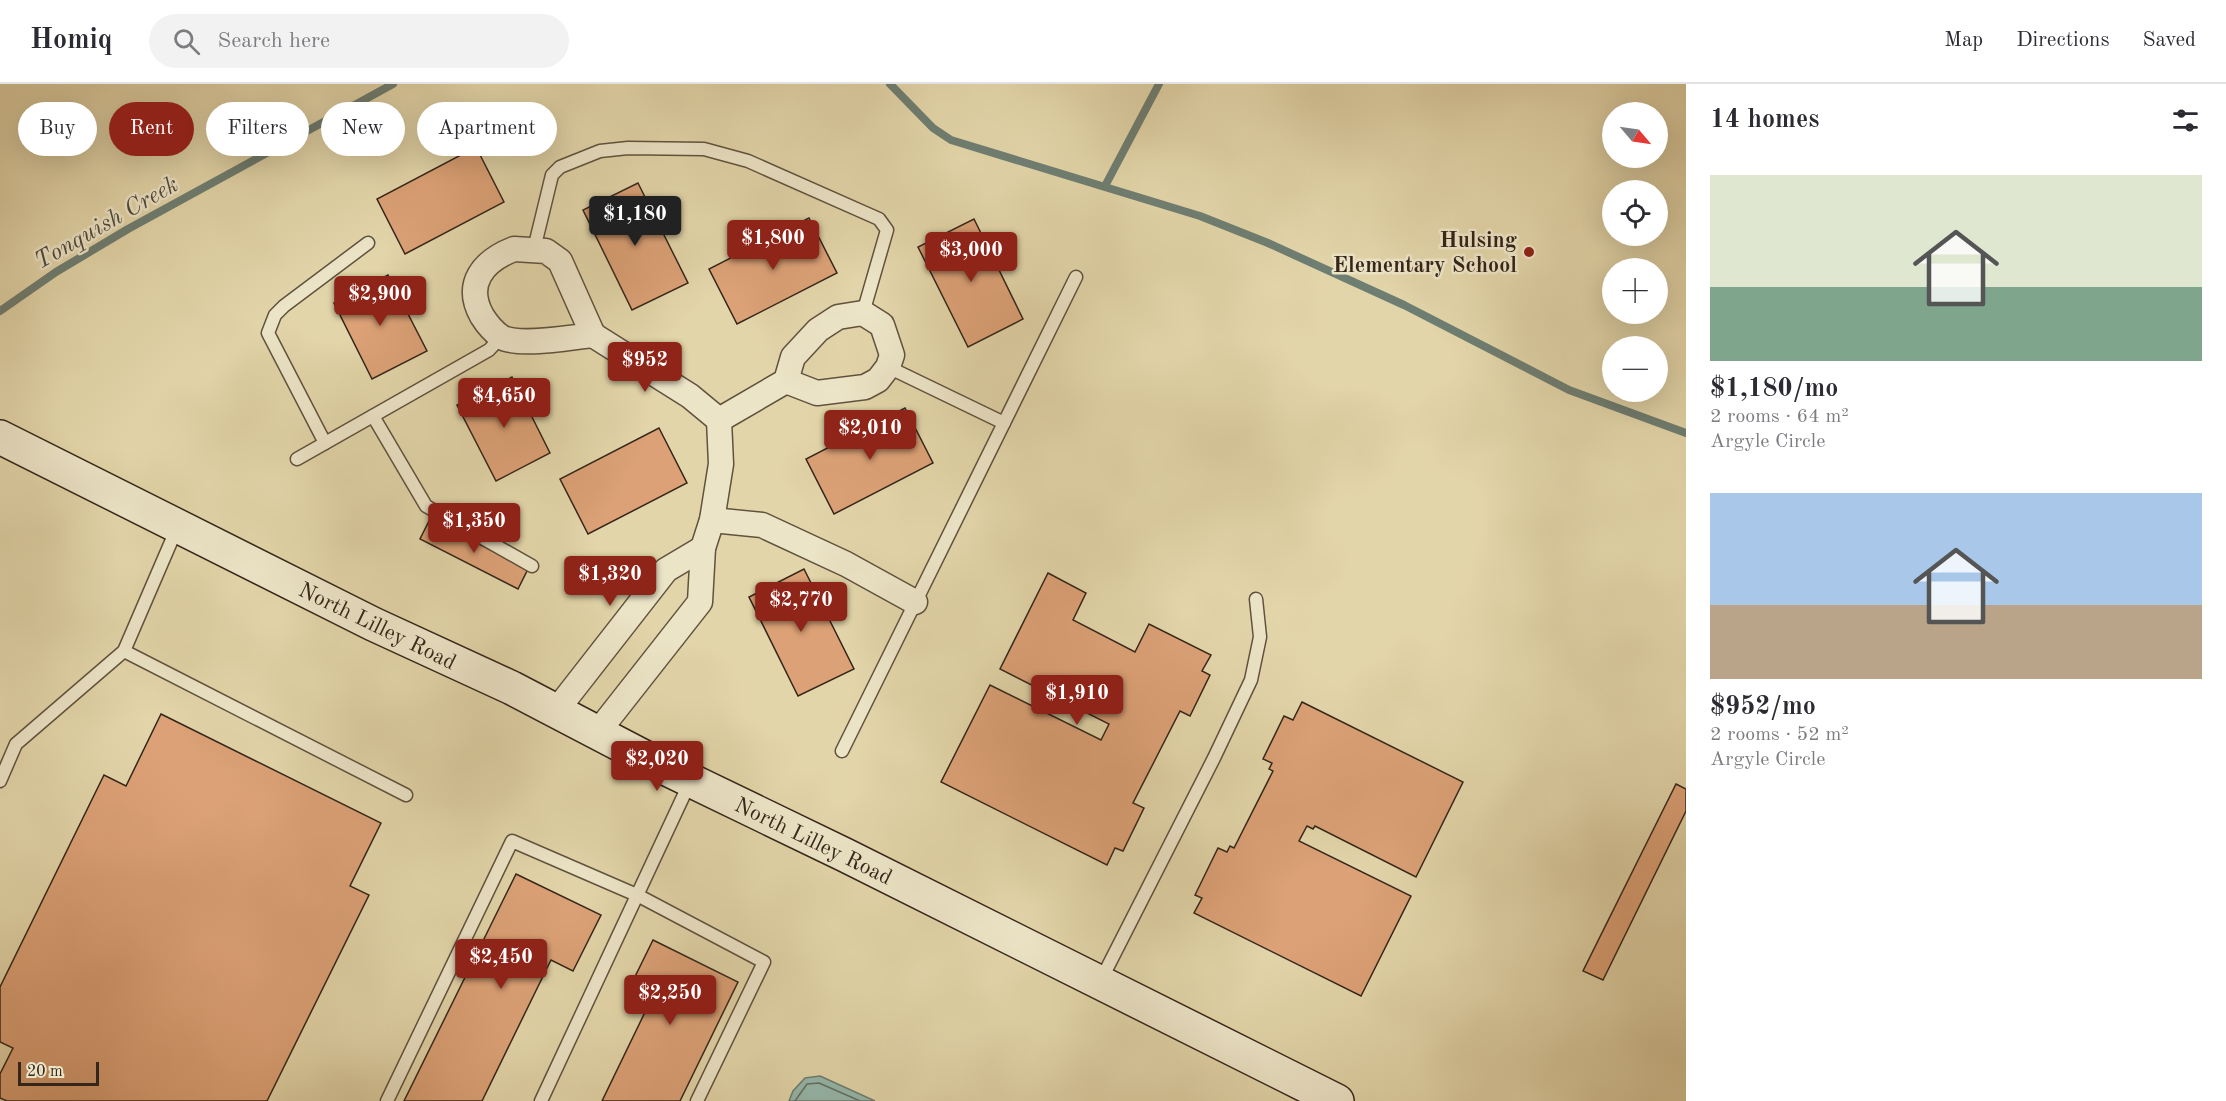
<!DOCTYPE html>
<html lang="en">
<head>
<meta charset="utf-8">
<style>
	body { margin:0; font-family:"Old Standard TT",serif; background:#f2f2f3; color:#2b2b33; height:100vh; display:flex; flex-direction:column; font-size:22px; white-space:nowrap }
	* { box-sizing:border-box; margin:0 }
	p { font-size:20px; color:#7c7c81 }
	.icon { flex:none; width:33px; height:33px; fill:none; stroke:currentColor; stroke-width:2; stroke-linecap:round; stroke-linejoin:round }
	.map { position:relative; flex:1; overflow:hidden }
	.details { display:flex; flex-direction:column; background:#fff; width:540px }
	.details>* { flex:none }
	.hud { position:absolute; left:18px; top:18px; width:570px; height:54px; display:flex; gap:12px }
	.needle { width:39px; rotate:119deg }
	.tools { position:absolute; left:1602px; top:18px; display:grid; gap:12px }
	.tools a { display:grid; place-items:center; width:66px; height:66px; border-radius:50%; background:#fff; box-shadow:0 6px 24px #0002; font-size:30px }
	.scale { position:absolute; left:18px; bottom:15px; width:81px; box-sizing:border-box; padding-left:6px; border:3px solid #34261a; border-top:0; font-size:16px; line-height:21px; white-space:nowrap; color:#34261a; -webkit-text-stroke:4px #ece4c7; paint-order:stroke }
	.price { position:absolute; translate:-50% -51px; padding:0 14px; border-radius:6px; background:#8f2418; color:#fff; font-size:20px; line-height:39px; filter:drop-shadow(0 2px 3px #0008) }
	.price::after { content:''; position:absolute; left:50%; top:36px; width:18px; height:14px; margin-left:-9px; background:inherit; clip-path:polygon(0 0,100% 0,50% 100%) }
	.price.current { background:#222; color:#fff }
	ul { padding:0; list-style:none }
	li { display:grid; align-content:center; gap:12px; height:318px; padding:0 24px }
	li span { display:grid; place-items:center; height:186px; border-radius:0px; color:#555 }
	li>.icon { margin-inline-start:auto }
	span .icon { width:108px; height:108px; fill:#fffc; stroke-width:1 }
	li b { font-size:26px }
	h2 { display:flex; justify-content:space-between; align-items:center; height:72px; padding:0 24px; font-size:26px }
	.pill { padding:0 21px; border-radius:27px; background:#fff; box-shadow:0 6px 24px #0002; font-size:21px; line-height:54px }
	.pill.current { background:#8f2418; color:#fff }
	header { display:flex; align-items:center; gap:36px; box-sizing:border-box; height:84px; padding:0 30px; background:#fff; border-bottom:2px solid #e1e1e2 }
	header strong { font-size:28px }
	nav { display:flex; gap:33px; margin-inline-start:auto; font-size:21px }
	.search { width:420px; height:54px; background:#f2f2f3; display:flex; align-items:center; gap:15px; box-sizing:border-box; padding:0 21px; border-radius:33px; color:#7c7c81; font-size:22px }
	main { display:flex; flex:1; min-height:0 }
	.map>svg:first-child { display:block }
	.water { fill:#95b8ac; stroke:#6e7e72; stroke-width:1.5 }
	.lines { fill:none; stroke-linecap:round; stroke-linejoin:round }
	.shore { stroke:#646f63; stroke-width:1.5 }
	.stream { stroke:#6e7e72; stroke-width:8 }
	.building { fill:#dca176; stroke:#34261a; stroke-width:1.5 }
	.lane-casing { stroke:#60523e; stroke-width:15 }
	.street-casing { stroke:#60523e; stroke-width:27 }
	.secondary-casing { stroke:#34261a; stroke-width:36 }
	.lane { stroke:#ece4c7; stroke-width:12 }
	.street { stroke:#ece4c7; stroke-width:24 }
	.secondary { stroke:#ece4c7; stroke-width:33 }
	.poi-dot { fill:#8f2418; stroke:#ece4c7; stroke-width:2 }
	.labels { text-anchor:middle; stroke-width:5; stroke-linejoin:round; paint-order:stroke }
	.poi-label { font-size:22px; font-weight:bold; fill:#34261a; stroke:#ece4c7; text-anchor:end }
	.street-label { font-size:22px; fill:#34261a; stroke:#ece4c7 }
	.water-label { font-size:24px; font-style:italic; fill:#4c4a3e; stroke:#ece4c7 }
</style>
</head>
<body>
<header>
<strong>Homiq</strong>
<div class="search"><svg class="icon" aria-label="search" viewBox="0 0 24 24"><circle cx="10" cy="10" r="6"/><path d="M15 15l6 6"/></svg>Search here</div>
<nav><a>Map</a><a>Directions</a><a>Saved</a></nav>
</header>
<main>
<div class="map">
<svg width="1686" height="1017" viewBox="0 0 1686 1017">
	<rect width="100%" height="100%" fill="#e2d5a9"/>
	<filter id="stains"><feTurbulence type="fractalNoise" baseFrequency=".00333" numOctaves="4"/><feColorMatrix values="0 0 0 0 .2 0 0 0 0 .09 0 0 0 0 .02 0 0 0 .5 -.17"/></filter>
	<radialGradient id="worn" r=".72"><stop offset=".6" stop-color="#630" stop-opacity="0"/><stop offset="1" stop-color="#630" stop-opacity=".3"/></radialGradient>
	<path class="water" d="M820 992 875 1017H789L793 1007 805 994Z"/>
	<g class="lines">
		<path class="shore" d="M795 1017 807 1000 819 999 860 1017"/>
		<g class="stream">
			<path d="M890 0 933 44 951 56 1200 132 1268 159 1404 221 1569 306 1686 349"/>
			<path d="M1105 102 1159 0"/>
			<path d="M0 227 56 188 128 145 393 0"/>
		</g>
	</g>
	<g class="building">
		<path d="M476 63 504 118 405 170 377 115Z"/>
		<path d="M638 99 688 199 632 226 583 126Z"/>
		<path d="M809 134 837 189 737 240 709 185Z"/>
		<path d="M974 135 1023 235 968 263 918 163Z"/>
		<path d="M388 191 427 267 372 295 334 219Z"/>
		<path d="M512 293 550 369 496 397 457 321Z"/>
		<path d="M905 324 933 379 834 430 806 375Z"/>
		<path d="M659 344 687 399 588 450 560 395Z"/>
		<path d="M430 435 528 485 518 505 420 455Z"/>
		<path d="M804 485 854 585 798 612 749 513Z"/>
		<path d="M1048 489 1086 509 1073 536 1135 568 1149 540 1211 571 1202 587 1210 591 1190 632 1180 627 1133 719 1144 724 1123 767 1115 764 1107 781 941 698 990 601 1101 656 1109 640 1000 585Z"/>
		<path d="M1302 618 1463 698 1416 793 1315 742 1313 745 1307 742 1299 757 1411 812 1361 912 1194 829 1202 814 1195 811 1218 764 1227 768 1230 762 1234 764 1273 687 1269 685 1272 679 1263 675 1284 632 1293 636Z"/>
		<path d="M161 630 381 739 350 802 369 811 267 1017H7L0 1014V990L13 964 0 958V903L104 691 126 702Z"/>
		<path d="M1676 700 1686 705V727L1603 896 1583 887Z"/>
		<path d="M516 790 601 831 573 887 551 876 482 1017H404Z"/>
		<path d="M653 856 738 898 680 1017H602L648 922 626 911Z"/>
	</g>
	<g class="lines">
		<defs>
			<g id="lane">
				<path d="M534 165 552 91 560 83 600 67 628 64 704 65 748 77 879 135 887 146 863 229"/>
				<path d="M888 283 1004 339"/>
				<path d="M373 332 426 422 532 482"/>
				<path d="M325 359 268 249 275 231 284 222 368 159"/>
				<path d="M297 375 489 266 501 253"/>
				<path d="M124 567 406 711"/>
				<path d="M842 667 1076 193"/>
				<path d="M0 697 16 660 124 567 177 444"/>
				<path d="M1100 898 1214 674 1251 596 1260 553 1256 515"/>
				<path d="M387 1017 512 757 639 812 764 878 697 1017"/>
				<path d="M541 1017 690 698"/>
			</g>
			<g id="street">
				<path d="M514 165 546 167 560 177 593 251C571 253 520 263 501 253 494 248 487 240 482 232 464 200 483 177 514 165Z"/>
				<path d="M593 251 690 312 719 336"/>
				<path d="M712 436 762 441 846 480 915 518"/>
				<path d="M556 627 666 486 703 464"/>
				<path d="M597 649 700 518 703 464 712 436 721 380 719 336 786 297 793 273 818 246 838 233 863 229 882 241 892 271 888 283 878 296 865 303 817 309 786 297"/>
			</g>
			<path id="secondary" d="M0 353 373 540 512 604 667 685 845 771 1337 1017"/>
		</defs>
		<use href="#lane" class="lane-casing"/>
		<use href="#street" class="street-casing"/>
		<use href="#secondary" class="secondary-casing"/>
		<use href="#lane" class="lane"/>
		<use href="#street" class="street"/>
		<use href="#secondary" class="secondary"/>
	</g>
	<circle class="poi-dot" cx="1529" cy="168" r="6"/>
	<g class="labels">
		<g class="poi-label">
			<text x="1517" y="163">Hulsing<tspan x="1517" dy="25">Elementary School</tspan></text>
		</g>
		<g class="street-label">
			<text transform="translate(378 541) rotate(26)" y="8">North Lilley Road</text>
			<text transform="translate(814 756) rotate(26)" y="8">North Lilley Road</text>
		</g>
		<g class="water-label">
			<text transform="translate(106 138) rotate(-30)" y="8">Tonquish Creek</text>
		</g>
	</g>
	<rect width="100%" height="100%" filter="url(#stains)"/>
	<rect width="100%" height="100%" fill="url(#worn)"/>
</svg>
<div class="tools">
<a><svg class="needle" viewBox="-14 -14 28 28"><path d="M0-13l5 13h-10z" fill="#e53935"/><path d="M0 13l5-13h-10z" fill="#7c7c81"/></svg></a>
<a><svg class="icon" aria-label="locate" viewBox="0 0 24 24"><circle cx="12" cy="12" r="6"/><path d="M12 2v4M12 18v4M2 12h4M18 12h4"/></svg></a>
<a>+</a>
<a>−</a>
</div>
<div class="scale">20 m</div>
<b class="price current" style="left:635px;top:163px">$1,180</b>
<b class="price" style="left:773px;top:187px">$1,800</b>
<b class="price" style="left:971px;top:199px">$3,000</b>
<b class="price" style="left:380px;top:243px">$2,900</b>
<b class="price" style="left:645px;top:309px">$952</b>
<b class="price" style="left:504px;top:345px">$4,650</b>
<b class="price" style="left:870px;top:377px">$2,010</b>
<b class="price" style="left:474px;top:470px">$1,350</b>
<b class="price" style="left:610px;top:523px">$1,320</b>
<b class="price" style="left:801px;top:549px">$2,770</b>
<b class="price" style="left:1077px;top:642px">$1,910</b>
<b class="price" style="left:657px;top:708px">$2,020</b>
<b class="price" style="left:501px;top:906px">$2,450</b>
<b class="price" style="left:670px;top:942px">$2,250</b>
<div class="hud">
<a class="pill">Buy</a>
<a class="pill current">Rent</a>
<a class="pill">Filters</a>
<a class="pill">New</a>
<a class="pill">Apartment</a>
</div>
</div>
<section class="details">
<h2>14 homes<svg class="icon" aria-label="filters" viewBox="0 0 24 24"><path d="M4 7h16M4 17h16"/><circle cx="9" cy="7" r="2"/><circle cx="15" cy="17" r="2"/></svg></h2>
<ul>
<li><span style="background:linear-gradient(#dfe7d0 60%,#7fa58c 0)"><svg class="icon" aria-label="home" viewBox="0 0 24 24"><path d="M3 11l9-7 9 7M6 9v11h12V9"/></svg></span><div><b>$1,180/mo</b><p>2 rooms · 64 m²</p><p>Argyle Circle</p></div></li>
<li><span style="background:linear-gradient(#a9c7e8 60%,#b9a48a 0)"><svg class="icon" aria-label="home" viewBox="0 0 24 24"><path d="M3 11l9-7 9 7M6 9v11h12V9"/></svg></span><div><b>$952/mo</b><p>2 rooms · 52 m²</p><p>Argyle Circle</p></div></li>
</ul>
</section>
</main>
</body>
</html>
